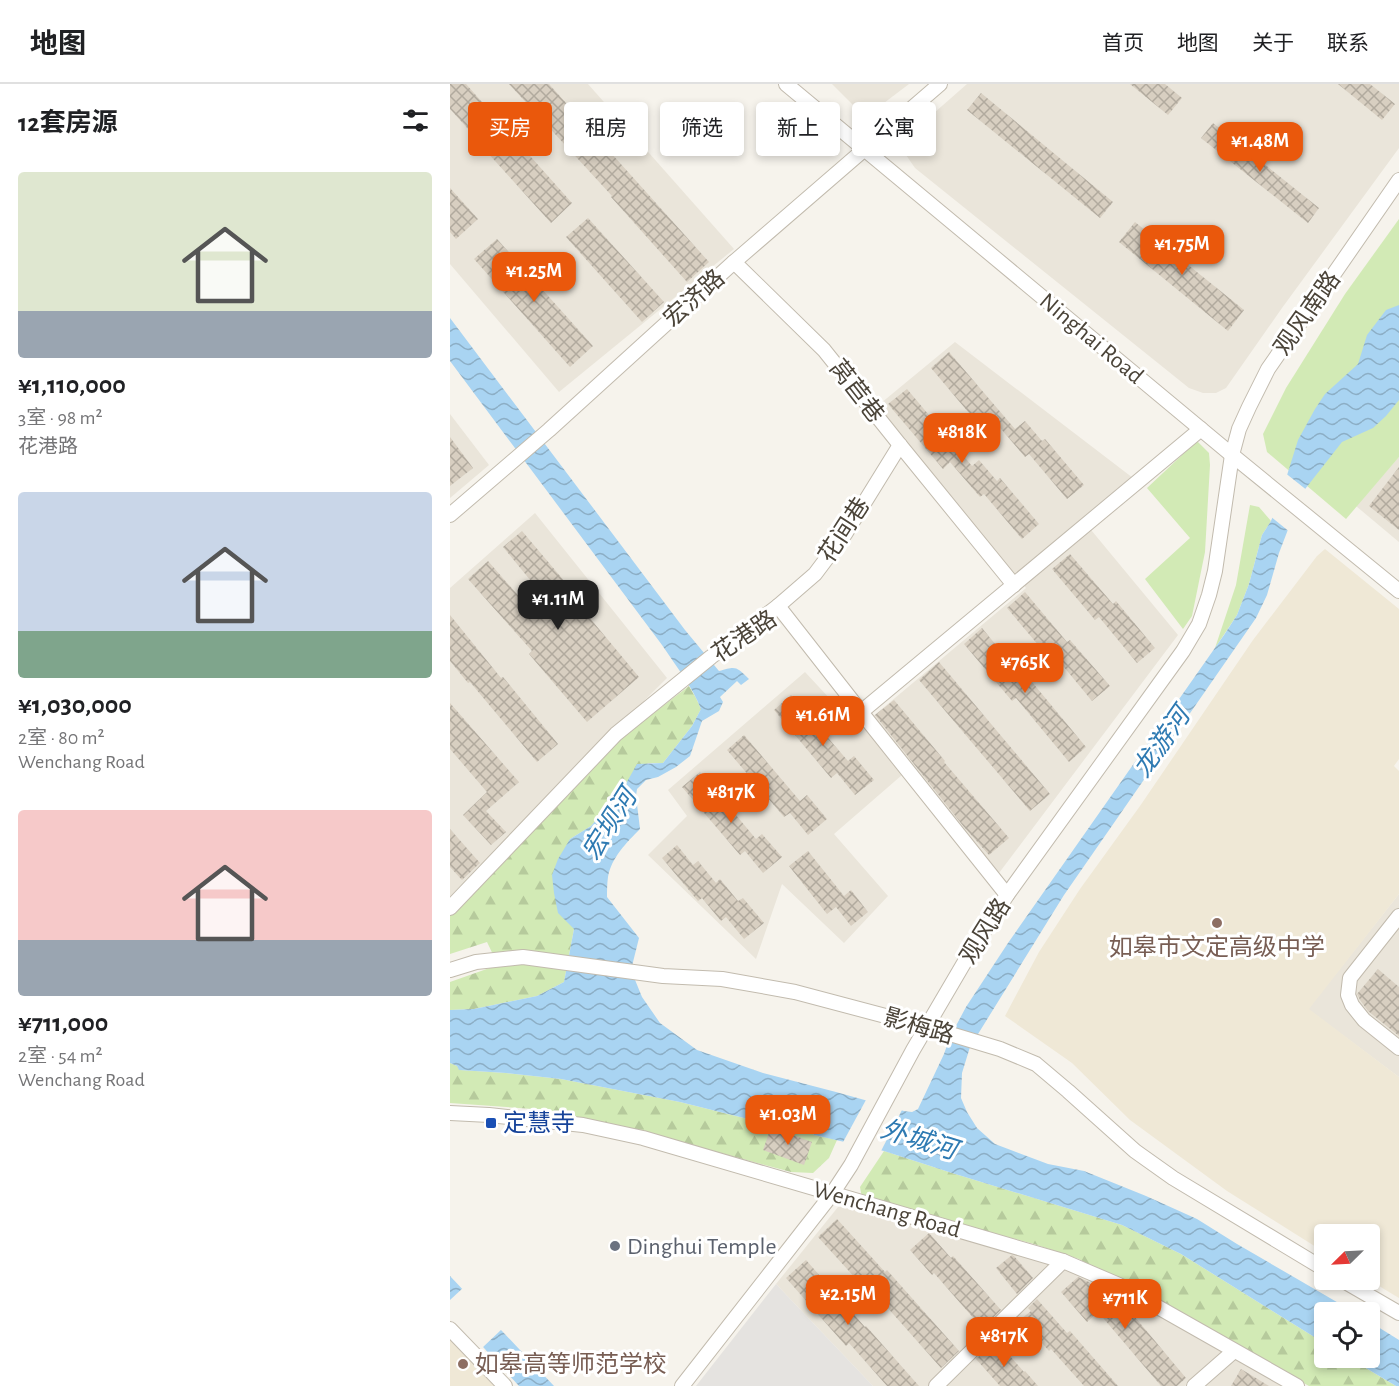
<!DOCTYPE html>
<html lang="zh">
<head>
<meta charset="utf-8">
<style>
	body { margin:0; font-family:"Alegreya Sans","Noto Sans SC",sans-serif; background:#f2f2f2; color:#202124; height:100vh; display:flex; flex-direction:column; font-size:22px; white-space:nowrap }
	* { box-sizing:border-box; margin:0 }
	p { font-size:20px; color:#757577 }
	.icon { flex:none; width:33px; height:33px; fill:none; stroke:currentColor; stroke-width:2; stroke-linecap:round; stroke-linejoin:round }
	.map { position:relative; flex:1; overflow:hidden }
	.panel { display:flex; flex-direction:column; background:#fff; width:450px }
	.panel>* { flex:none }
	.top-card { position:absolute; left:18px; top:18px; width:570px; height:54px; display:flex; gap:12px }
	.needle { width:39px; rotate:246deg }
	.buttons { position:absolute; left:864px; top:1140px; display:grid; gap:12px }
	.buttons a { display:grid; place-items:center; width:66px; height:66px; border-radius:6px; background:#fff; box-shadow:0 3px 9px #0003; font-size:30px }
	.price { position:absolute; translate:-50% -51px; padding:0 14px; border-radius:12px; background:#ea580c; color:#fff; font-size:20px; line-height:39px; filter:drop-shadow(0 2px 3px #0008) }
	.price::after { content:''; position:absolute; left:50%; top:36px; width:18px; height:14px; margin-left:-9px; background:inherit; clip-path:polygon(0 0,100% 0,50% 100%) }
	.price.active { background:#222; color:#fff }
	ul { padding:0; list-style:none }
	li { display:grid; align-content:center; gap:12px; height:318px; padding:0 18px }
	li span { display:grid; place-items:center; height:186px; border-radius:6px; color:#555 }
	li>.icon { margin-inline-start:auto }
	span .icon { width:108px; height:108px; fill:#fffc; stroke-width:1 }
	li b { font-size:26px }
	h2 { display:flex; justify-content:space-between; align-items:center; height:72px; padding:0 18px; font-size:26px }
	.chip { padding:0 21px; border-radius:6px; background:#fff; box-shadow:0 3px 9px #0003; font-size:21px; line-height:54px }
	.chip.active { background:#ea580c; color:#fff }
	header { display:flex; align-items:center; gap:36px; box-sizing:border-box; height:84px; padding:0 30px; background:#fff; border-bottom:2px solid #e0e0e0 }
	header strong { font-size:28px }
	nav { display:flex; gap:33px; margin-inline-start:auto; font-size:21px }
	main { display:flex; flex:1; min-height:0 }
	.map>svg:first-child { display:block }
	.residential { fill:#eae5da }
	.education { fill:#efe8d6 }
	.green { fill:#d2eab5 }
	.forest { fill:url(#forest-firs) }
	.parking { fill:#e5e3e0 }
	.water { fill:url(#water-waves) }
	.pier { fill:#f6f3ec }
	.building { fill:url(#building-cross-hatch) }
	.lines { fill:none; stroke-linecap:round; stroke-linejoin:round }
	.minor-casing { stroke:#c2bbae; stroke-width:16 }
	.minor { stroke:#fff; stroke-width:14 }
	.education-dot { fill:#8d6e63; stroke:#fff; stroke-width:2 }
	.transit-dot { fill:#1a4fb4; stroke:#fff; stroke-width:2 }
	.worship-dot { fill:#6b7280; stroke:#fff; stroke-width:2 }
	.labels { text-anchor:middle; stroke-width:6; stroke-linejoin:round; paint-order:stroke }
	.street-label { font-size:24px; fill:#4b4439; stroke:#fff }
	.education-label { font-size:24px; fill:#785e54; stroke:#fff }
	.transit-label { font-size:24px; fill:#164399; stroke:#fff; text-anchor:start }
	.worship-label { font-size:24px; fill:#5b616d; stroke:#fff; text-anchor:start }
	.water-label { font-size:26px; font-style:italic; fill:#2e7ab2; stroke:#fff }
</style>
</head>
<body>
<header>
<strong>地图</strong>
<nav><a>首页</a><a>地图</a><a>关于</a><a>联系</a></nav>
</header>
<main>
<section class="panel">
<h2>12套房源<svg class="icon" aria-label="filters" viewBox="0 0 24 24"><path d="M4 7h16M4 17h16"/><circle cx="9" cy="7" r="2"/><circle cx="15" cy="17" r="2"/></svg></h2>
<ul>
<li><span style="background:linear-gradient(#dfe7d0 75%,#9aa5b1 0)"><svg class="icon" aria-label="home" viewBox="0 0 24 24"><path d="M3 11l9-7 9 7M6 9v11h12V9"/></svg></span><div><b>¥1,110,000</b><p>3室 · 98 m²</p><p>花港路</p></div></li>
<li><span style="background:linear-gradient(#c9d6e8 75%,#7fa58c 0)"><svg class="icon" aria-label="home" viewBox="0 0 24 24"><path d="M3 11l9-7 9 7M6 9v11h12V9"/></svg></span><div><b>¥1,030,000</b><p>2室 · 80 m²</p><p>Wenchang Road</p></div></li>
<li><span style="background:linear-gradient(#f6c9c9 70%,#9aa5b1 0)"><svg class="icon" aria-label="home" viewBox="0 0 24 24"><path d="M3 11l9-7 9 7M6 9v11h12V9"/></svg></span><div><b>¥711,000</b><p>2室 · 54 m²</p><p>Wenchang Road</p></div></li>
</ul>
</section>
<div class="map">
<svg width="949" height="1302" viewBox="0 0 949 1302">
	<defs>
		<pattern id="forest-firs" width="22" height="20" patternUnits="userSpaceOnUse" patternTransform="scale(1.5)"><rect width="22" height="20" fill="#d2eab5"/><path d="M5 1l3.5 6h-7zM16 11l3.5 6h-7z" fill="#b6ca9c"/></pattern>
		<pattern id="water-waves" width="16" height="10" patternUnits="userSpaceOnUse" patternTransform="scale(1.5)"><rect width="16" height="10" fill="#a9d4f2"/><path d="M0 5q4-4 8 0t8 0" fill="none" stroke="#8caec5"/></pattern>
		<pattern id="building-cross-hatch" width="8" height="8" patternUnits="userSpaceOnUse" patternTransform="scale(1.5)"><rect width="8" height="8" fill="#d8cfc1"/><path d="M0 0l8 8M0 8l8-8" fill="none" stroke="#b1aa9e"/></pattern>
	</defs>
	<rect width="100%" height="100%" fill="#f6f3ec"/>
	<g class="residential">
		<path d="M0 0H138L284 165 109 308 0 180Z"/>
		<path d="M382 0H459L426 25 408 26Z"/>
		<path d="M517 0H949V64L832 224 776 304 766 309H753L739 304 465 84 456 71 459 51Z"/>
		<path d="M505 258 683 394 632 435 728 551 546 793 452 691 384 750 438 812 394 859 332 800 306 875 198 771 237 732 218 706 355 588 408 645 576 504 425 324Z"/>
		<path d="M0 330 39 381 0 414Z"/>
		<path d="M949 373V458L906 422Z"/>
		<path d="M85 429 217 594 61 749 0 816V504Z"/>
		<path d="M949 810V993L858 925Z"/>
		<path d="M388 1123H401L630 1187 777 1266 735 1302H423L326 1200Z"/>
		<path d="M785 1273 832 1302H752Z"/>
	</g>
	<g class="education">
		<path d="M875 465 949 525V675L944 682 949 687V810L859 925 949 993V1214L919 1196 920 1150H874V1168L777 1107 680 1036 622 979 555 932 589 868 630 805 690 722 803 556 867 472Z"/>
		<path d="M0 1255 4 1259 46 1302H0Z"/>
	</g>
	<g class="green">
		<path d="M949 135V373L896 435 817 368 813 350 836 304 895 210Z"/>
		<path d="M747 357 759 369 760 381 755 468 742 532 733 545 695 495 740 454 697 404Z"/>
		<path d="M800 421 809 423 821 437 812 451 799 500 787 531 765 564 786 501Z"/>
	</g>
	<g class="forest">
		<path d="M239 602 246 614 251 625 242 642 213 679H198L174 703 141 742 120 755 124 845 114 898 87 912 24 925 0 926V898L48 881 37 858 0 870V831L96 727 175 651Z"/>
		<path d="M0 979 7 982 10 986 56 989 111 995 230 1018 318 1040 328 1036 360 1045 364 1051 387 1056 379 1074 363 1089 341 1088 178 1044 127 1034 83 1025 0 1019Z"/>
		<path d="M434 1067 502 1089 672 1141 731 1170 874 1259V1274H899L946 1302H859L629 1175 584 1160 412 1114 410 1103Z"/>
	</g>
	<path class="parking" d="M326 1200 423 1302H246Z"/>
	<g class="water">
		<path d="M949 221V316L936 332 923 344 892 358 852 409 829 469 817 511 806 534 614 811 520 963 512 989 511 1014 517 1028 527 1044 545 1060 598 1080 634 1087 696 1112 747 1135 787 1160 904 1228H874V1259L731 1170 672 1141 502 1089 434 1067 364 1051 360 1045 329 1036 318 1040 230 1018 111 995 56 989 9 986 7 982 0 979V926L24 925 87 912 114 898 124 845 108 829 104 809 102 791 108 775 120 755 141 742 166 713 174 703 187 680 213 679 242 642 251 625C242 602 226 582 212 561L0 277V234L235 546 269 587C286 582 286 582 299 595L291 601 287 597 270 613 273 618 269 627 252 637 240 672 226 683 208 693 196 696 187 705 186 712 190 745C177 758 161 774 158 793 157 800 157 807 157 813L189 854 181 886 192 913 210 939 247 966 313 989 386 1008 454 1027 462 1028 468 1025 494 970 500 953 516 923 558 859 774 551 787 531 799 500 812 451 821 437 828 420 848 356 865 325 875 310 908 280 917 251 936 226Z"/>
		<path d="M0 1192 104 1302H69L0 1227Z"/>
		<path d="M920 1238 949 1256V1302H946L899 1274H920Z"/>
	</g>
	<g class="pier">
		<path d="M834 388 858 407 848 426 841 449 820 432 825 419Z"/>
		<path d="M417 1014 453 1024 430 1069 392 1060Z"/>
		<path d="M14 1203 52 1245 31 1265 0 1232V1216Z"/>
	</g>
	<g class="building">
		<path d="M0 0H16L122 119 101 139 36 67 37 66 0 25Z"/>
		<path d="M59 0H99L259 178 237 198 161 113 162 112Z"/>
		<path d="M680 0H715L732 14 718 31Z"/>
		<path d="M888 0H920L945 20 932 36Z"/>
		<path d="M531 9 663 118 650 134 517 26Z"/>
		<path d="M763 39 869 124 858 139 751 54Z"/>
		<path d="M0 104 28 135 6 155 0 148Z"/>
		<path d="M138 134 214 218 192 238 116 153Z"/>
		<path d="M685 138 794 226 778 247 669 158Z"/>
		<path d="M47 155 143 262 120 283 24 175Z"/>
		<path d="M499 268 565 345 575 337 592 357 595 355 634 401 617 415 579 370 575 373 546 339 535 348 481 284Z"/>
		<path d="M457 305 522 382 529 376 547 397 550 394 589 440 572 455 534 410 530 413 500 378 493 385 438 320Z"/>
		<path d="M0 353 23 384 0 402Z"/>
		<path d="M949 383V446L919 422Z"/>
		<path d="M72 447 127 512 124 515 189 593 137 638 79 570 82 567 18 495 38 477 80 525 94 513 53 463Z"/>
		<path d="M620 470 663 520 666 517 705 564 687 579 649 533 645 536 602 485Z"/>
		<path d="M575 508 617 558 620 556 660 602 642 617 604 571 600 575 557 524Z"/>
		<path d="M0 531 51 594 53 593 108 660 87 678 20 598 18 599 0 577Z"/>
		<path d="M532 544 579 601 582 598 636 663 619 678 566 614 562 617 514 560Z"/>
		<path d="M489 578 600 710 580 727 469 596Z"/>
		<path d="M341 611 398 677 404 672 424 696 405 711 387 689 381 694 324 626Z"/>
		<path d="M444 616 495 677 494 678 559 754 539 771 514 743 425 631Z"/>
		<path d="M0 619 69 698 36 727 56 748 41 761 13 731 37 708 0 665Z"/>
		<path d="M294 651 350 717 357 711 377 735 358 751 340 729 334 733 277 666Z"/>
		<path d="M250 688 306 755 312 750 332 773 313 789 295 767 290 771 232 703Z"/>
		<path d="M0 745 30 779 12 796 0 783Z"/>
		<path d="M227 761 243 781 248 777 266 799 270 795 288 817 293 814 314 839 294 855 276 833 271 837 252 814 248 817 212 774Z"/>
		<path d="M358 767 394 812 401 806 418 828 401 842 386 823 377 830 339 782Z"/>
		<path d="M928 885 949 903V952L918 927 910 916 907 910Z"/>
		<path d="M321 1043 362 1058 354 1081 313 1066Z"/>
		<path d="M387 1135 435 1188 437 1186 509 1267 491 1284 420 1204 417 1207 368 1153Z"/>
		<path d="M479 1149 501 1174 503 1172 551 1226 532 1244 484 1189 482 1191 460 1166Z"/>
		<path d="M562 1171 564 1172 583 1194 567 1210 546 1184Z"/>
		<path d="M356 1176 415 1243 416 1242 469 1302H437L399 1259 396 1262 336 1194Z"/>
		<path d="M628 1193 639 1198 654 1216 664 1208 736 1294 727 1302H711L648 1228 637 1238 611 1208Z"/>
		<path d="M587 1215 617 1249 620 1247 668 1302H634L601 1265 599 1267 571 1235 581 1227 578 1224Z"/>
		<path d="M546 1256 574 1288 575 1287 588 1302H550L526 1275Z"/>
		<path d="M791 1285 819 1302H781Z"/>
	</g>
	<g class="lines">
		<defs>
			<g id="minor">
				<path d="M336 0 782 371 949 507"/>
				<path d="M284 178 374 266 450 361 564 501"/>
				<path d="M0 431 99 346 284 178 490 0"/>
				<path d="M328 522 365 490 395 450 450 361"/>
				<path d="M411 628 557 811"/>
				<path d="M0 824 166 650 261 573 328 522 411 628 751 345"/>
				<path d="M949 832 900 894 898 911 902 921 914 936 949 964"/>
				<path d="M0 886 26 878 73 873 213 892 272 895 345 908 477 943 550 965 586 980 618 1007 685 1067 723 1094 874 1185"/>
				<path d="M0 1029 39 1031 133 1041 193 1054 613 1177 669 1201 847 1302"/>
				<path d="M892 1196 949 1229"/>
				<path d="M0 1245 55 1302"/>
				<path d="M232 1302 382 1110 401 1081 463 966 514 879 557 811 733 567 749 540 759 511 765 487 782 371 789 345 799 323 818 285 949 96"/>
				<path d="M486 1302 613 1177"/>
				<path d="M744 1302 784 1267"/>
			</g>
		</defs>
		<use href="#minor" class="minor-casing"/>
		<use href="#minor" class="minor"/>
	</g>
	<g class="education-dot">
		<circle cx="767" cy="839" r="6"/>
		<circle cx="13" cy="1280" r="6"/>
	</g>
	<rect class="transit-dot" x="35" y="1033" width="12" height="12" rx="3"/>
	<circle class="worship-dot" cx="165" cy="1162" r="6"/>
	<g class="labels">
		<g class="street-label">
			<text transform="translate(244 214) rotate(-42)" y="8">宏济路</text>
			<text transform="translate(857 229) rotate(-55)" y="8">观风南路</text>
			<text transform="translate(642 254) rotate(40)" y="8">Ninghai Road</text>
			<text transform="translate(407 307) rotate(52)" y="8">莴苣巷</text>
			<text transform="translate(394 446) rotate(-57)" y="8">花间巷</text>
			<text transform="translate(294 552) rotate(-34)" y="8">花港路</text>
			<text transform="translate(535 847) rotate(-58)" y="8">观风路</text>
			<text transform="translate(469 942) rotate(16)" y="8">影梅路</text>
			<text transform="translate(437 1125) rotate(16)" y="8">Wenchang Road</text>
		</g>
		<g class="education-label">
			<text x="767" y="871">如皋市文定高级中学</text>
			<text x="25" y="1288" text-anchor="start">如皋高等师范学校</text>
		</g>
		<g class="transit-label">
			<text x="53" y="1047">定慧寺</text>
		</g>
		<g class="worship-label">
			<text x="177" y="1170">Dinghui Temple</text>
		</g>
		<g class="water-label">
			<text transform="translate(711 658) rotate(-55)" y="9">龙游河</text>
			<text transform="translate(159 740) rotate(-58)" y="9">宏坝河</text>
			<text transform="translate(469 1055) rotate(17)" y="9">外城河</text>
		</g>
	</g>
</svg>
<div class="buttons">
<a><svg class="needle" viewBox="-14 -14 28 28"><path d="M0-13l5 13h-10z" fill="#e53935"/><path d="M0 13l5-13h-10z" fill="#757577"/></svg></a>
<a><svg class="icon" aria-label="locate" viewBox="0 0 24 24"><circle cx="12" cy="12" r="6"/><path d="M12 2v4M12 18v4M2 12h4M18 12h4"/></svg></a>
</div>
<b class="price" style="left:810px;top:89px">¥1.48M</b>
<b class="price" style="left:732px;top:192px">¥1.75M</b>
<b class="price" style="left:84px;top:219px">¥1.25M</b>
<b class="price" style="left:512px;top:380px">¥818K</b>
<b class="price active" style="left:108px;top:547px">¥1.11M</b>
<b class="price" style="left:575px;top:610px">¥765K</b>
<b class="price" style="left:373px;top:663px">¥1.61M</b>
<b class="price" style="left:281px;top:740px">¥817K</b>
<b class="price" style="left:338px;top:1062px">¥1.03M</b>
<b class="price" style="left:398px;top:1242px">¥2.15M</b>
<b class="price" style="left:675px;top:1246px">¥711K</b>
<b class="price" style="left:554px;top:1284px">¥817K</b>
<div class="top-card">
<a class="chip active">买房</a>
<a class="chip">租房</a>
<a class="chip">筛选</a>
<a class="chip">新上</a>
<a class="chip">公寓</a>
</div>
</div>
</main>
</body>
</html>
